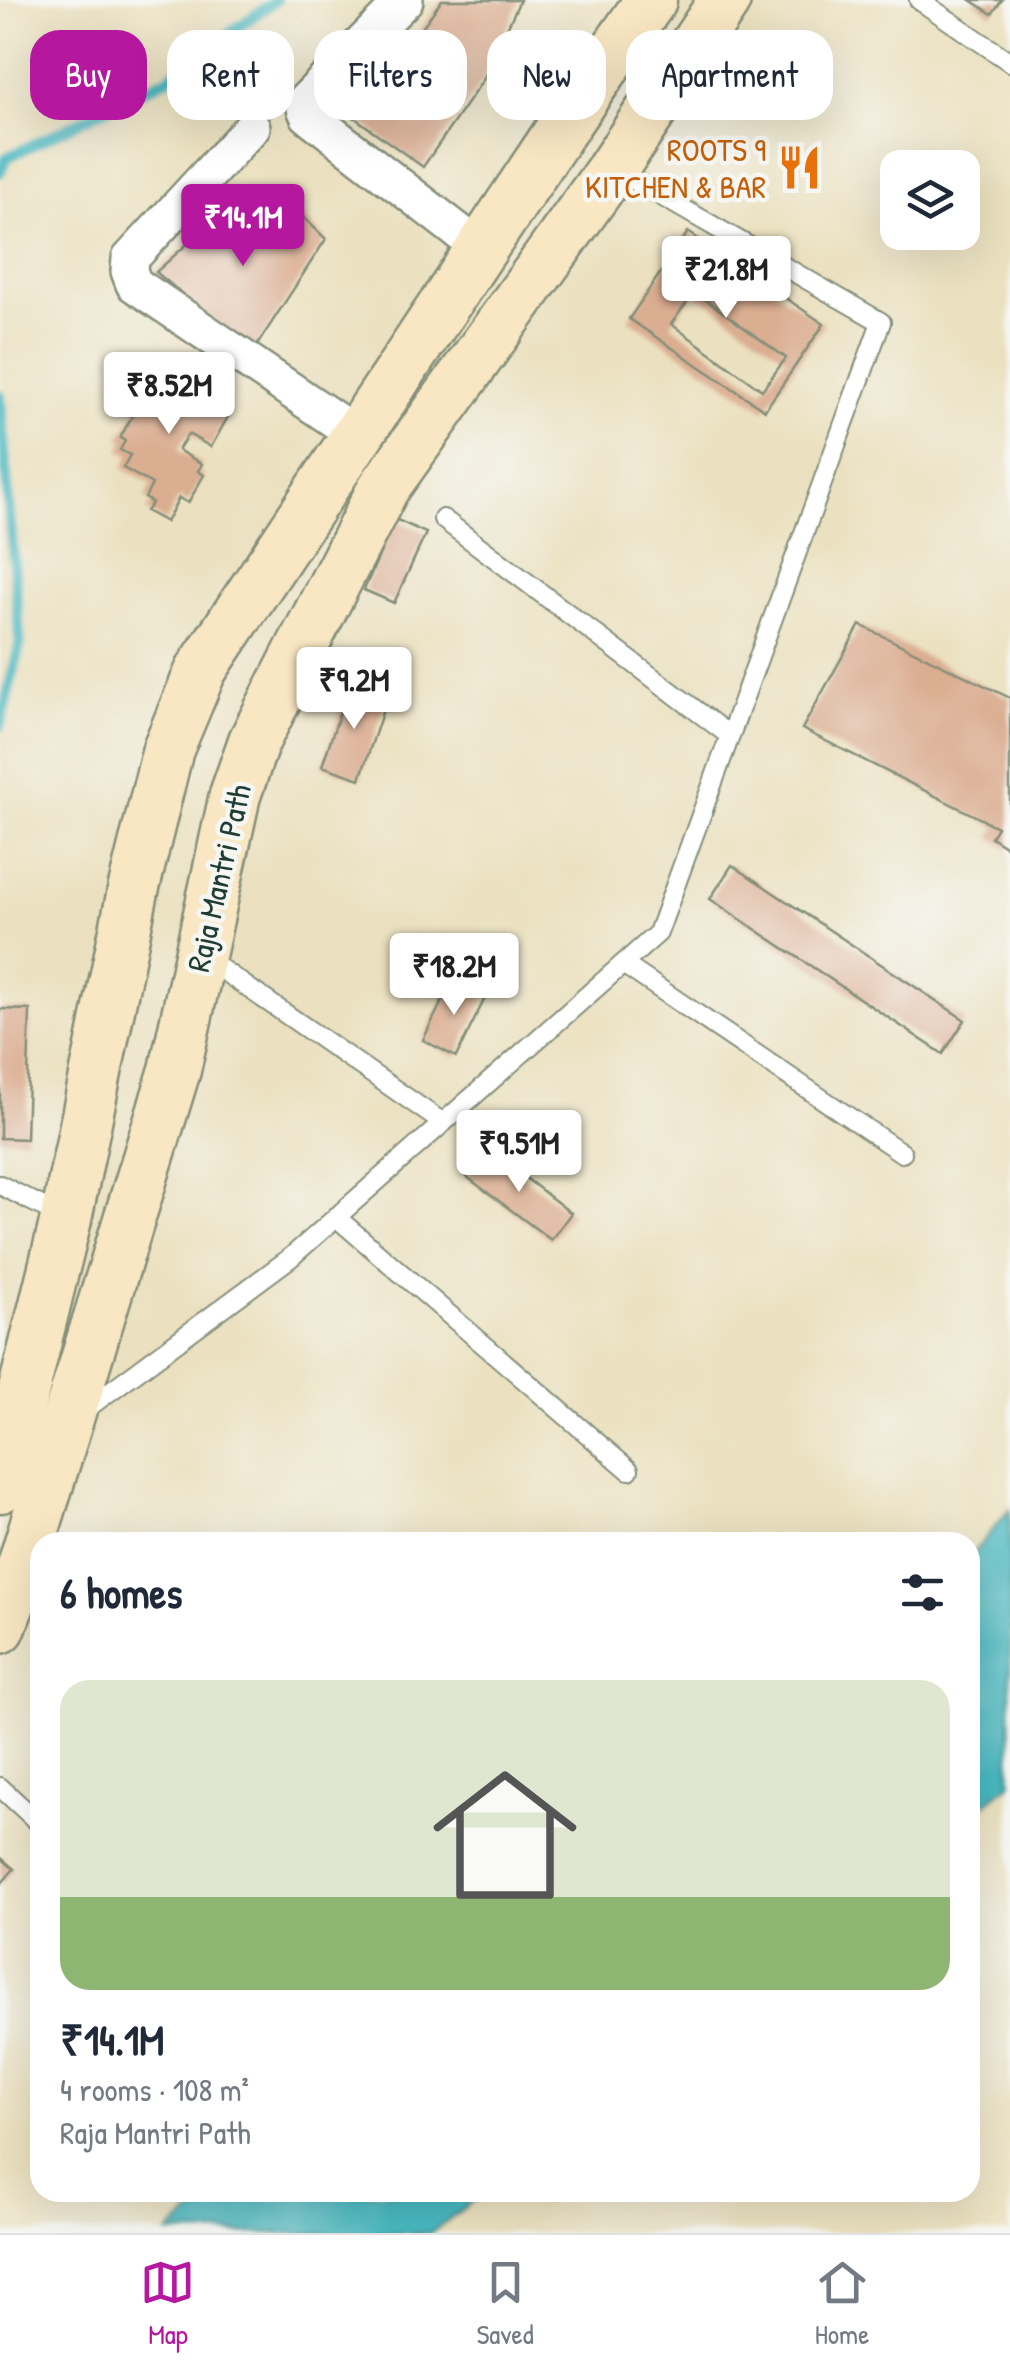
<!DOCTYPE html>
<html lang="en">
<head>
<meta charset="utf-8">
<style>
	body { margin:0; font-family:"Patrick Hand",sans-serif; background:#f2f2f3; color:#1f2937; height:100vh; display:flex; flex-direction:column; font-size:38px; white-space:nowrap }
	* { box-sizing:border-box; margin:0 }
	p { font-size:32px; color:#747a83 }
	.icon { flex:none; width:55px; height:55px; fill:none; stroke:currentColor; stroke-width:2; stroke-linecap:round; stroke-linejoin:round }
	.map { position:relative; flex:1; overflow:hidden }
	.details { position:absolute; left:30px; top:1532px; width:950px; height:670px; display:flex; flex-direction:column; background:#fff; border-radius:30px; box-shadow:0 10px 40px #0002 }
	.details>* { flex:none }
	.banner { position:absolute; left:30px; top:30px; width:950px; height:90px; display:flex; gap:20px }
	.tools { position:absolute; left:880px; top:150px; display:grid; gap:20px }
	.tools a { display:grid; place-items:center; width:100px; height:100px; border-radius:20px; background:#fff; box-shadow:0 10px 40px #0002; font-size:50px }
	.price { position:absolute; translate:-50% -85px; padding:0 22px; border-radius:10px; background:#fff; color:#222; font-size:32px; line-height:65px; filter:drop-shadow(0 2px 5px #0008) }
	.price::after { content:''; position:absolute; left:50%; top:60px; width:30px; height:22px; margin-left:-15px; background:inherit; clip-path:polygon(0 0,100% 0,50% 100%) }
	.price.selected { background:#b5179e; color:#fff }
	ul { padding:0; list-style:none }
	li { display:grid; align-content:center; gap:20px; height:530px; padding:0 30px }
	li span { display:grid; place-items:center; height:310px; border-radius:30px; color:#555 }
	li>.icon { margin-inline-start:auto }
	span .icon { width:180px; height:180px; fill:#fffc; stroke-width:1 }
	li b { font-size:42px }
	h2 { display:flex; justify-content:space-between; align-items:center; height:120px; padding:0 30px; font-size:42px }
	.pill { padding:0 35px; border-radius:30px; background:#fff; box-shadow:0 10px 40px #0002; font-size:35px; line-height:90px }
	.pill.selected { background:#b5179e; color:#fff }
	.menu { display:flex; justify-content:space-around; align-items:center; height:140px; border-top:2px solid #e0e1e3; background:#fff; font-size:28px; color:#747a83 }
	.menu a { display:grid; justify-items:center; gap:5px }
	.menu .selected { color:#b5179e }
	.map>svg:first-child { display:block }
	.water { fill:#49b8c0; stroke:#347a7a; stroke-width:2.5 }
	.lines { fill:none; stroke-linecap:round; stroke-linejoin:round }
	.stream { stroke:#49b8c0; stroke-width:11 }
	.building { fill:#dbad91; fill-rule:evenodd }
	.service-casing { stroke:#858f7a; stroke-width:22 }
	.minor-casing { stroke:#858f7a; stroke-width:40 }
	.secondary-casing { stroke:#858f7a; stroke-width:55 }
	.service { stroke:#fff; stroke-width:18 }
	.minor { stroke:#fff; stroke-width:35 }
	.secondary { stroke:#f9e7c3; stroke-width:50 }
	.labels { text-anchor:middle; stroke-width:9; stroke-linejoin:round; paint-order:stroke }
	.food-label { font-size:32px; fill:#c56008; stroke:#f6f6f2; text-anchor:end }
	.street-label { font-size:32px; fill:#1f3d34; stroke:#f6f6f2 }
</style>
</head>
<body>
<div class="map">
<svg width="1010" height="2233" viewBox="0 0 1010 2233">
	<rect width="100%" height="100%" fill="#f6f6f2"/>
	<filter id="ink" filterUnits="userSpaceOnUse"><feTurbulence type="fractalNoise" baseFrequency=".01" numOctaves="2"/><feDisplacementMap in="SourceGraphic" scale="20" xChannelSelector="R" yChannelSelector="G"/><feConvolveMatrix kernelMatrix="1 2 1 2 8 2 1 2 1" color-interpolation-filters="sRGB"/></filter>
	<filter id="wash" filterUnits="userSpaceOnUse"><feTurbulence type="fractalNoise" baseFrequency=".0048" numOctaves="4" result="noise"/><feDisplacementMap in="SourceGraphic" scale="40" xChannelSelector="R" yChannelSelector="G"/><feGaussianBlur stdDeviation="2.25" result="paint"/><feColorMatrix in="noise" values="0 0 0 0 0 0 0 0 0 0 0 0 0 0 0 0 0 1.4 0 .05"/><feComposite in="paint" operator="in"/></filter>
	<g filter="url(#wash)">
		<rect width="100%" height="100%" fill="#ebe1c0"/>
		<g class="water">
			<path d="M1010 1509V1784L970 1815V1557Z"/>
			<path d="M217 2193V2192L483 2193 431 2233H169Z"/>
		</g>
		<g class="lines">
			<g class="stream">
				<path d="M0 172 6 158 166 79 276 0"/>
				<path d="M0 395 20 643 0 726"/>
			</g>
		</g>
		<g id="blocks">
			<g class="building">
				<path d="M442 0H520L483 80 423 167 337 105 373 56 380 61 401 33 412 41Z"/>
				<path d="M971 0H1002L992 14Z"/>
				<path d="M242 195 280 234 299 213 326 239 252 353 156 272Z"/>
				<path d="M688 232 824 324 765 410 629 319ZM695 292 786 358 762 390 671 324Z"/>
				<path d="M159 357 198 379 189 394 230 413 211 447 188 434 178 450 202 464 198 471 204 475 188 503 179 498 166 522 146 511 152 503 145 498 152 484 123 468 130 455 120 450 125 441 120 438 150 384 146 381Z"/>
				<path d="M395 519 426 533 394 603 364 590Z"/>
				<path d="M860 625 1010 698V849L991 837 997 827 802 729Z"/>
				<path d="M349 685 387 698 360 779 322 766Z"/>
				<path d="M732 865 965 1020 943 1054 710 899Z"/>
				<path d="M453 979 486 996 456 1057 423 1040Z"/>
				<path d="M0 1009 30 1010 26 1139 0 1138Z"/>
				<path d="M488 1149 571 1213 551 1240 467 1177Z"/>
				<path d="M0 1857 14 1869 0 1885Z"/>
			</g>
		</g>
	</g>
	<g filter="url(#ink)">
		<use href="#blocks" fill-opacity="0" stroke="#858f7a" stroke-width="2.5"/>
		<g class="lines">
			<defs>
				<g id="service">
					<path d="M919 0 1010 62"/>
					<path d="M443 519 730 736"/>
					<path d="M205 958 443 1123"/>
					<path d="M623 964 902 1153"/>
					<path d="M0 1185 61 1216"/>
					<path d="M336 1217 629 1470"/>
					<path d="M82 1412 290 1258 658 933 881 322 614 169"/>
					<path d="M0 1787 40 1824"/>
				</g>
				<g id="minor">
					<path d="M405 0 306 100 305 108 308 115 481 249"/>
					<path d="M252 127 130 259 129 271 134 284 357 435"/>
				</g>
				<g id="secondary">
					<path d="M0 1487 66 1219 133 891 168 749 201 670 570 116 651 0"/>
					<path d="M0 1628 20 1575 175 1070 235 795 254 741 383 489 613 168 725 0"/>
				</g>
			</defs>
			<use href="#service" class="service-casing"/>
			<use href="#minor" class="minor-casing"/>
			<use href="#secondary" class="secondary-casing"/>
			<use href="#service" class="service"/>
			<use href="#minor" class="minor"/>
			<use href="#secondary" class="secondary"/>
		</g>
	</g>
	<defs>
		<symbol id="restaurant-bare" viewBox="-9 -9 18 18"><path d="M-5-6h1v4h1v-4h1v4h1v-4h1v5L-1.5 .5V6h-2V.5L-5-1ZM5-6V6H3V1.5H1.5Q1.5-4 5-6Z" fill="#e8710a" stroke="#f6f6f2" stroke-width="2.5" paint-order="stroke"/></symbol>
	</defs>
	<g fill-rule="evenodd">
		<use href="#restaurant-bare" x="768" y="136" width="63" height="63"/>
	</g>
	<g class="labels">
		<g class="food-label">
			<text x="766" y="161">ROOTS 9<tspan x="766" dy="37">KITCHEN &amp; BAR</tspan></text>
		</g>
		<g class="street-label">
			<text transform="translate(219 878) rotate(-77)" y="11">Raja Mantri Path</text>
		</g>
	</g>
</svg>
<div class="tools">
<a><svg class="icon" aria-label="layers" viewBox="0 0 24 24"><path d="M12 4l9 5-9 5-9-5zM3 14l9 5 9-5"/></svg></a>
</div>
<b class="price selected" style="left:243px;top:269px">₹14.1M</b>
<b class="price" style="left:726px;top:321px">₹21.8M</b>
<b class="price" style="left:169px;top:437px">₹8.52M</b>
<b class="price" style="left:354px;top:732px">₹9.2M</b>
<b class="price" style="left:454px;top:1018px">₹18.2M</b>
<b class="price" style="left:519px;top:1195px">₹9.51M</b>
<div class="banner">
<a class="pill selected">Buy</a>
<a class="pill">Rent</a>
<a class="pill">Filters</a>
<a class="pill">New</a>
<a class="pill">Apartment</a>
</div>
<section class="details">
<h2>6 homes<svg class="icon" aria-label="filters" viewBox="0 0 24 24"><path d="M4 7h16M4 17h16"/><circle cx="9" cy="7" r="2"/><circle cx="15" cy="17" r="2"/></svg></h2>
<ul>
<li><span style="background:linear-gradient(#dfe7d0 70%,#8fb573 0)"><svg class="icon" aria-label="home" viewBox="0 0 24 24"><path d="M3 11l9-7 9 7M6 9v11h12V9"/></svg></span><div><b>₹14.1M</b><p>4 rooms · 108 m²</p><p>Raja Mantri Path</p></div></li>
</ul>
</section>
</div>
<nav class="menu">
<a class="selected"><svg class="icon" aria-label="map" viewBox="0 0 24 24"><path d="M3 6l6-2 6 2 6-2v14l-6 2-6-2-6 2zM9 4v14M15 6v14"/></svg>Map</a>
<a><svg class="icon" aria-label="saved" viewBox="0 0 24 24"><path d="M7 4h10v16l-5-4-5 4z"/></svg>Saved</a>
<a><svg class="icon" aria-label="home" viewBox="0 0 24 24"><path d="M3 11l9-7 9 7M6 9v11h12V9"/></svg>Home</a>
</nav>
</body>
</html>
